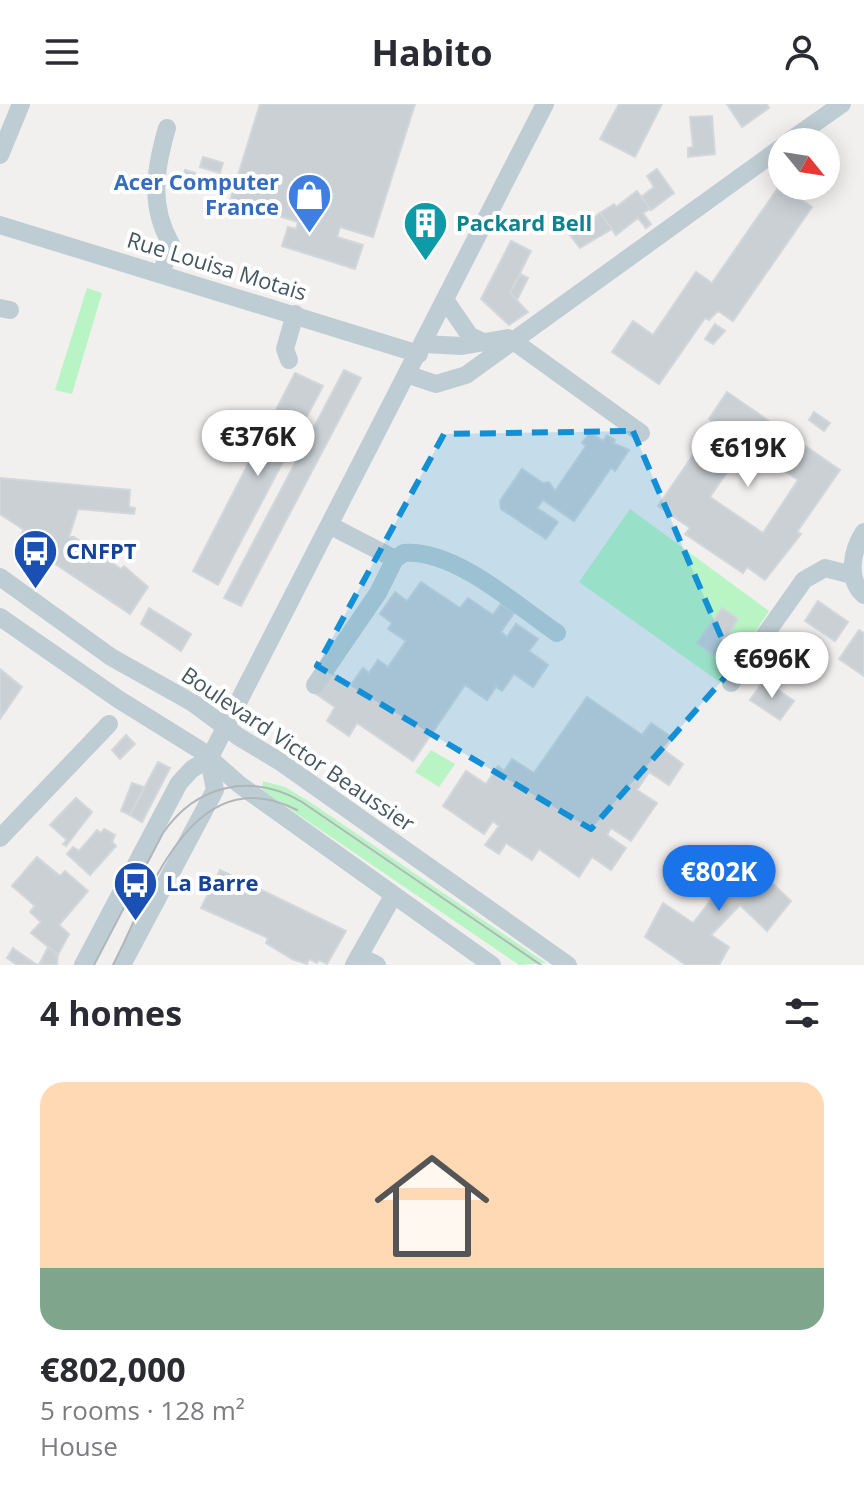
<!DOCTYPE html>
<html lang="en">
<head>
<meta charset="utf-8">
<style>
	body { margin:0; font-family:"Open Sans",sans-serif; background:#f7f7f7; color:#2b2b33; height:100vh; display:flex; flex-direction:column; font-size:30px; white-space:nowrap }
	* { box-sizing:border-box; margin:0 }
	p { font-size:26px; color:#7c7c81 }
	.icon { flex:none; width:44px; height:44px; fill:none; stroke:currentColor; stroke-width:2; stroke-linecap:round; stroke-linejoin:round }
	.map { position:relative; height:861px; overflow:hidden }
	.details { display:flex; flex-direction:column; background:#fff; flex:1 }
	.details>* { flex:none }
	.needle { width:52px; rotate:120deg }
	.tools { position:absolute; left:768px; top:24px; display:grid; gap:16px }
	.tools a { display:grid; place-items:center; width:72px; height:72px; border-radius:50%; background:#fff; box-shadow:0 4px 20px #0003; font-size:40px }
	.price { position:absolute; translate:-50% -68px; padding:0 18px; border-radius:28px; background:#fff; color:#222; font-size:26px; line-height:52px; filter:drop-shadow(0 2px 4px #0008) }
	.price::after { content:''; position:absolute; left:50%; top:48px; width:24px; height:18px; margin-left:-12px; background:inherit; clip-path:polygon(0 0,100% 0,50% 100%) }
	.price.active { background:#1a73e8; color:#fff }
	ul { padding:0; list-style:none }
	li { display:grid; align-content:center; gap:16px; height:424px; padding:0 40px }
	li+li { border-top:2px solid #e1e1e2 }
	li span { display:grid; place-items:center; height:248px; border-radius:24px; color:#555 }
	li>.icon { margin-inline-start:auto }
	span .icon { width:144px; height:144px; fill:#fffc; stroke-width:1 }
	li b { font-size:34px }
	h2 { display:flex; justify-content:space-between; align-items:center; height:96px; padding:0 40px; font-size:34px }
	header { display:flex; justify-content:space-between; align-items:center; height:104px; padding:0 40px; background:#fff; font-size:36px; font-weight:700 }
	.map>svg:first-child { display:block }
	.green { fill:#b9f4c4 }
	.building { fill:#cad0d4; stroke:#d2d7db; stroke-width:2; fill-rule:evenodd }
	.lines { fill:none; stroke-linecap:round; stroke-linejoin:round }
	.minor { stroke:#becdd3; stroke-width:18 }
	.tram { stroke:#b0b6ba; stroke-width:2 }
	.marked { fill:#138fd6; fill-opacity:0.2; stroke:#138fd6; stroke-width:6; stroke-dasharray:16 10; stroke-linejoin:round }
	.labels { text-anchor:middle; stroke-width:8; stroke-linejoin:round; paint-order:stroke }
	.shop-label { font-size:22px; font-weight:bold; fill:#366cbe; stroke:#fff; text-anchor:end }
	.culture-label { font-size:22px; font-weight:bold; fill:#0d838f; stroke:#fff; text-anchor:start }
	.street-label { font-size:22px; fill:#45585f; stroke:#fff }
	.transit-label { font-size:22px; font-weight:bold; fill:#164399; stroke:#fff; text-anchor:start }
</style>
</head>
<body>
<header><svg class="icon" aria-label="menu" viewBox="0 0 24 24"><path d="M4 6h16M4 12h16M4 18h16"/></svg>Habito<svg class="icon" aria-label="person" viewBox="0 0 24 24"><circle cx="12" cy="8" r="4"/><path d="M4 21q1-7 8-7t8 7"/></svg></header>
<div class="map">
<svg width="864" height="861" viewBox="0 0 864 861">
	<rect width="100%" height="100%" fill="#f2efef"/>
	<g class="green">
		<path d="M87 184 102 189 72 290 55 286Z"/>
		<path d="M630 405 769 507 721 579 579 478Z"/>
		<path d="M431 646 455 660 439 683 415 668Z"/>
		<path d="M263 677 285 683 310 698 546 859 519 861 262 686Z"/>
	</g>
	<g class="building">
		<path d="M260 0H415L373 133 340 123 337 133 363 141 355 165 282 142 288 123 296 125 298 118 230 97Z"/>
		<path d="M619 0H662L635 53 600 35Z"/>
		<path d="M727 0H767L769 4 742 23Z"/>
		<path d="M712 12 715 50 688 53V44L693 43 690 13Z"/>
		<path d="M203 53 223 59 220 69 200 63Z"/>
		<path d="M657 65 674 89 651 106 641 93 654 83 647 72Z"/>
		<path d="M185 66 195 69 190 84 181 81Z"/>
		<path d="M780 81 812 103 733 217 718 207 709 216 705 214 659 280 612 248 633 217 653 231 696 168 712 179Z"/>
		<path d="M637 87 650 105 643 109 651 120 646 124 638 114 616 131 600 109 614 100 616 103Z"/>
		<path d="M600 109 612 125 580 144 570 131Z"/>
		<path d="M511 137 531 147 510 189 528 208 509 221 481 195Z"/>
		<path d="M520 170 528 174 517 196 510 189Z"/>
		<path d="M715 220 725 227 713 240 705 235Z"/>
		<path d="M344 266 361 274 241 502 224 494Z"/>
		<path d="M295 269 323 282 218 481 193 467Z"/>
		<path d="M727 288 840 366 797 428 801 430 765 476 747 463 743 469 685 430 690 424 658 402 715 319 709 315ZM746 340 798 376 763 429 710 393Z"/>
		<path d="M814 308 830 319 824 327 809 316Z"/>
		<path d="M590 328 603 337 607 331 615 336 613 339 629 346 615 367 611 364 574 417 543 396 537 404 558 418 546 435 501 405 500 397 522 365 543 379 549 378 555 387 586 342 582 339Z"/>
		<path d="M0 374 130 386 129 403 135 404 134 410 78 405 69 433H74L121 465 124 462 148 483 130 510 18 435 24 426 0 410Z"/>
		<path d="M421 478 460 504 468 494 493 511 501 500 514 509 501 528 507 533 516 520 538 535 529 547 548 561 533 583 514 570 502 587 496 583 487 596 465 581 413 657 357 619 349 632 327 617 335 603 316 590 331 569 350 582 363 564 369 569 378 556 388 563 406 537 388 525 392 519 380 510 395 488 407 497Z"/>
		<path d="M818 497 848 518 835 537 805 517Z"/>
		<path d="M149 504 191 530 181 547 141 520Z"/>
		<path d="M722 504 738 515 714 551 697 539Z"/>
		<path d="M859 526 864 529V572L839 555Z"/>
		<path d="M0 565 22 583 0 615Z"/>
		<path d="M764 576 794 597 780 616 750 596Z"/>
		<path d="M587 593 642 631 651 619 673 634 664 646 683 660 669 681 649 668 637 686 657 699 631 737 611 724 607 731 626 744 611 766 592 753 579 773 539 745 532 756 506 739 499 750 485 741 499 722 493 717 484 730 443 702 466 667 486 680 498 662 504 667 512 655 534 669Z"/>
		<path d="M126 631 135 640 120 655 112 646Z"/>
		<path d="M158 658 170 664 142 718 130 711Z"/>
		<path d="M132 679 144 683 130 711 121 707Z"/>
		<path d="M76 694 92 708 66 742 63 740 67 736 50 721Z"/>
		<path d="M104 725 115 731 112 738 116 742 90 771 67 750 73 743 79 747 97 726 101 729Z"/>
		<path d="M733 742 791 797 767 827 740 801 711 831 729 843 719 861H686L645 833 663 799 693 819 721 783 710 772Z"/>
		<path d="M37 753 60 772 65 767 88 787 59 821 69 830 58 851 31 829 41 818 30 808 35 802 12 782Z"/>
		<path d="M220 766 346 827 327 860 319 856 317 859 309 855 307 860 292 855 266 839 268 834 201 804Z"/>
		<path d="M48 843 58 850 57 861H39Z"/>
		<path d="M13 844 17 847 37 861H17L7 854Z"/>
	</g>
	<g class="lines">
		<g class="minor">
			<path d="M788 38 842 0"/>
			<path d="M0 51 21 0"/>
			<path d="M0 121 419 250"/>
			<path d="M161 170 171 140C149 102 155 65 167 24"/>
			<path d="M446 197 470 232 488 240"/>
			<path d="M0 204 10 206"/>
			<path d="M512 236 641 329"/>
			<path d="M424 240 462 242 508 234"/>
			<path d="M289 256 285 245 295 210"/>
			<path d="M409 271 436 280 466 271 782 43"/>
			<path d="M331 422 395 455"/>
			<path d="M864 428C852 446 846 475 864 491"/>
			<path d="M0 473 111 553 193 599 239 633 279 657 568 861"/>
			<path d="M0 513 118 595 200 646 240 681 492 861"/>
			<path d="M731 579 804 476 825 464 852 471"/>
			<path d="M315 581 378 489 395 455 404 449C455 445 517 502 557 529"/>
			<path d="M0 734 109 620"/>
			<path d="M359 852 377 861"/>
			<path d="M83 861 179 679 192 665 209 655 545 0"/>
			<path d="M122 861 215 686 209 655"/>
			<path d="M354 861 393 792"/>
		</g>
		<g class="tram">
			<path d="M94 861 163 729C196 681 251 668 302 698L541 861"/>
			<path d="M113 861C149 791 192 652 297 706"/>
		</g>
	</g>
	<path class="marked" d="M633 327 734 563 591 725 317 562 444 330Z"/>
	<defs>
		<symbol id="shop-pin" viewBox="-11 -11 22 30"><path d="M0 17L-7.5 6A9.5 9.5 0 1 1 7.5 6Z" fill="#3f7fe0" stroke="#fff"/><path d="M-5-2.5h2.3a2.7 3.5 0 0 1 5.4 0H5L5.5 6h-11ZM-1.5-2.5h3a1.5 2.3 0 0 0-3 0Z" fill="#fff"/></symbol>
		<symbol id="building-pin" viewBox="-11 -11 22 30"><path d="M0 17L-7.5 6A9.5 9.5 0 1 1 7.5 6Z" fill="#0f9aa8" stroke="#fff"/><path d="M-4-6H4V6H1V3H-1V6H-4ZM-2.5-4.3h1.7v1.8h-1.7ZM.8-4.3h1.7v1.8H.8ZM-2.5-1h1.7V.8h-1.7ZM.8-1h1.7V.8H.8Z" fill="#fff"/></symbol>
		<symbol id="bus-pin" viewBox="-11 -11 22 30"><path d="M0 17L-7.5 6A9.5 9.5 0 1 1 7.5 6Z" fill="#1a4fb4" stroke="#fff"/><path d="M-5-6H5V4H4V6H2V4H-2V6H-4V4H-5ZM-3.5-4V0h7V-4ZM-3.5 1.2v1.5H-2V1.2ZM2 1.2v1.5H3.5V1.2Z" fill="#fff"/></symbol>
	</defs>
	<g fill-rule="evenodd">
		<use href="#shop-pin" x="284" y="66" width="51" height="69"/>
		<use href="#building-pin" x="400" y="94" width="51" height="69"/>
		<use href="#bus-pin" x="10" y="422" width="51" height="69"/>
		<use href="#bus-pin" x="110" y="754" width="51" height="69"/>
	</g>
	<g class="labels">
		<g class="shop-label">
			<text x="279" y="86">Acer Computer<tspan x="279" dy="25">France</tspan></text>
		</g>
		<g class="culture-label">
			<text x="456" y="127">Packard Bell</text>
		</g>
		<g class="street-label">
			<text transform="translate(217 162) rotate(17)" y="8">Rue Louisa Motais</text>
			<text transform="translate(298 645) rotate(34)" y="8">Boulevard Victor Beaussier</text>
		</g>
		<g class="transit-label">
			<text x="66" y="455">CNFPT</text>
			<text x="166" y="787">La Barre</text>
		</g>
	</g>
</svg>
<div class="tools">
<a><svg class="needle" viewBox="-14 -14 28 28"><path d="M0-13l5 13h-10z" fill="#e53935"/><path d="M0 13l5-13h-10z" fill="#7c7c81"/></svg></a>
</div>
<b class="price" style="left:258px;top:374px">€376K</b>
<b class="price" style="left:748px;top:385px">€619K</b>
<b class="price" style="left:772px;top:596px">€696K</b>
<b class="price active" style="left:719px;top:809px">€802K</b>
</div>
<section class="details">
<h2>4 homes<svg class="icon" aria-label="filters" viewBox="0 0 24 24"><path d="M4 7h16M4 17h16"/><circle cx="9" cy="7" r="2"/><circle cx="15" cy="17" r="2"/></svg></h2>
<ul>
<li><span style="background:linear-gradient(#ffd9b3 75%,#7fa58c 0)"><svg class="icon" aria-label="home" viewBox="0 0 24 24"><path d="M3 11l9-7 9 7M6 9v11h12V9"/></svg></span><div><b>€802,000</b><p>5 rooms · 128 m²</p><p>House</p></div></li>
</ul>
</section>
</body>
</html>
